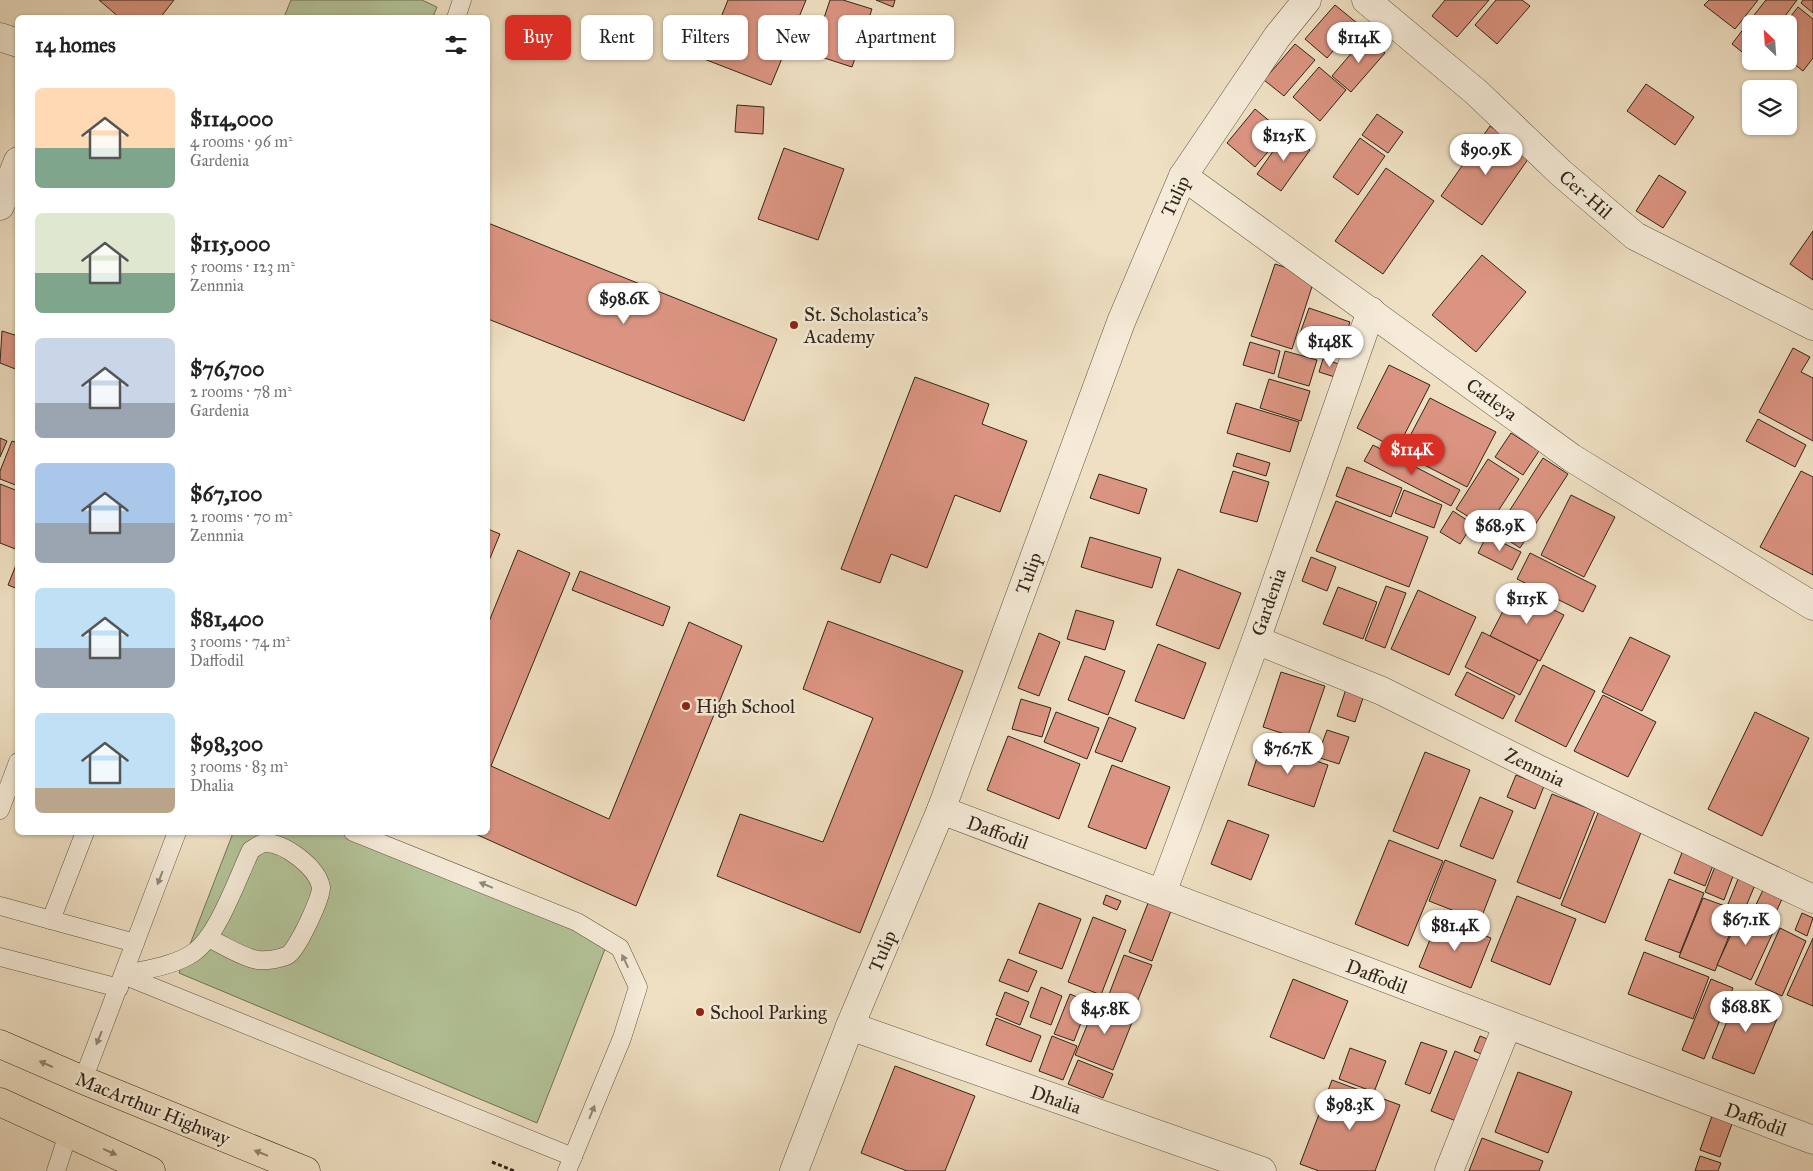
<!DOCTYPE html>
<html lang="en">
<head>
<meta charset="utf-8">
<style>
	body { margin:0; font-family:"IM FELL Great Primer",serif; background:#f6f6f6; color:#222; height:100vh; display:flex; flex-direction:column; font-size:19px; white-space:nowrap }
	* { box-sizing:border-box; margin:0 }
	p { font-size:16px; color:#767676 }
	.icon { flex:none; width:28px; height:28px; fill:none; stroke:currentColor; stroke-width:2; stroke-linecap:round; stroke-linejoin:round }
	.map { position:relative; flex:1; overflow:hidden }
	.drawer { position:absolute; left:15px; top:15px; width:475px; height:820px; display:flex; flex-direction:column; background:#fff; border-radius:8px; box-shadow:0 1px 4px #0004 }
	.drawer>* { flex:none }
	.hud { position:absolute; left:505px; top:15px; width:475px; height:45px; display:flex; gap:10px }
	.needle { width:32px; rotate:335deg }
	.fabs { position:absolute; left:1742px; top:15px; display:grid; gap:10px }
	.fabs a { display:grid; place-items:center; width:55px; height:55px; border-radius:8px; background:#fff; box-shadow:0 1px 4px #0004; font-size:25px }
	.price { position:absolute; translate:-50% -42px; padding:0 11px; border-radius:18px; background:#fff; color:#222; font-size:16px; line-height:32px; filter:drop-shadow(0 1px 2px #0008) }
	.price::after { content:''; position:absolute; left:50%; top:30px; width:15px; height:11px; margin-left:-8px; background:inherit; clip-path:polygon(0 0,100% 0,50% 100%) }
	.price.current { background:#d93025; color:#fff }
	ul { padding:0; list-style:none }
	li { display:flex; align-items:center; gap:15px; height:125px; padding:0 20px }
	li span { display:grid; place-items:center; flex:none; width:140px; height:100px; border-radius:8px; color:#555 }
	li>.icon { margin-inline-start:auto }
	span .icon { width:60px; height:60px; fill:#fffc; stroke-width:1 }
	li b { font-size:21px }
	h2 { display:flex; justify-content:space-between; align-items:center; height:60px; padding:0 20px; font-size:21px }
	.chip { padding:0 18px; border-radius:8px; background:#fff; box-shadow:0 1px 4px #0004; font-size:18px; line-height:45px }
	.chip.current { background:#d93025; color:#fff }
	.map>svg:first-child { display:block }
	.park { fill:#b3c398; stroke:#727458 }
	.building { fill:#db9481; stroke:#302618 }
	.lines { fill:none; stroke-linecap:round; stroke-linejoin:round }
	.service-casing { stroke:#605443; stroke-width:19 }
	.minor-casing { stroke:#605443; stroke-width:29 }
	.trunk-casing { stroke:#302618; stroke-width:29 }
	.path { stroke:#302618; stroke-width:3; stroke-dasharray:4 2.5; stroke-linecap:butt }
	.service { stroke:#f5ebd8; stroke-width:18 }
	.minor { stroke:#f5ebd8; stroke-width:28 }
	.trunk { stroke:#efe0c3; stroke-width:28 }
	.oneway { fill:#928878 }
	.oneway2 { fill:#90836e }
	.poi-dot { fill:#8f2418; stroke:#f5ebd8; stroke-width:2 }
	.labels { text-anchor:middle; stroke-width:5; stroke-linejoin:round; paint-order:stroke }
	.street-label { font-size:19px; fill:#302618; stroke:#f5ebd8 }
	.poi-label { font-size:19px; fill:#302618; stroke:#f5ebd8; text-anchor:start }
</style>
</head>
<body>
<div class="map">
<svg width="1813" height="1171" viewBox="0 0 1813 1171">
	<rect width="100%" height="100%" fill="#efe0c3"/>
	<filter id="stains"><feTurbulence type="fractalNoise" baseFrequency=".004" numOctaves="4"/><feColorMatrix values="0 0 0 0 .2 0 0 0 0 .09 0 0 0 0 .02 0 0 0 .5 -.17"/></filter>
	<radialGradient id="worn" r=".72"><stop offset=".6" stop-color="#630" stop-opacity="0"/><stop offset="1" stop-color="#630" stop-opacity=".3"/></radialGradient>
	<g class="park">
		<path d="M291 0H422L437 7 433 17H284Z"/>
		<path d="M233 833H340L607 944 537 1123 179 973Z"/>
	</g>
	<g class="building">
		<path d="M99 0H174L160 18H120Z"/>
		<path d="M728 0H806L771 85 704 59Z"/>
		<path d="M830 0H843L872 9 852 67 812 54Z"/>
		<path d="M876 0H895L893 7Z"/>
		<path d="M1445 0H1489L1457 37 1432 16Z"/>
		<path d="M1496 0H1522L1530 6 1497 44 1475 25Z"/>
		<path d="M1709 0H1758L1735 29 1704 5Z"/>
		<path d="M1766 0H1797L1779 24H1766L1754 15Z"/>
		<path d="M1803 0H1813V13L1801 3Z"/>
		<path d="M1335 5 1357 23 1327 58 1305 39Z"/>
		<path d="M1798 7 1813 19V58L1803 71 1789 60V24H1785Z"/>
		<path d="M1751 19 1757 24H1751V59L1732 44Z"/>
		<path d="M1366 36 1385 53 1351 92 1332 76Z"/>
		<path d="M1295 44 1315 60 1284 96 1264 80Z"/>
		<path d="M1319 67 1346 90 1320 121 1293 97Z"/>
		<path d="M1646 84 1694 117 1675 145 1627 111Z"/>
		<path d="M737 105 764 107 763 134 735 132Z"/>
		<path d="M1255 109 1284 133 1255 167 1227 143Z"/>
		<path d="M1377 114 1403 132 1388 153 1362 135Z"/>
		<path d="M1490 126 1531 155 1482 225 1441 196Z"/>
		<path d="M1286 133 1310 150 1281 191 1257 174Z"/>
		<path d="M1360 138 1385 156 1358 195 1333 177Z"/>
		<path d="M784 148 844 169 818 240 758 219Z"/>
		<path d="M1386 168 1434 201 1383 274 1335 241Z"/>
		<path d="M1659 175 1686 192 1663 228 1636 211Z"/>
		<path d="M488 223 777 339 744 421 488 319Z"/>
		<path d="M1813 231V280L1790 264Z"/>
		<path d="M1482 255 1526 292 1476 352 1432 315Z"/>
		<path d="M1275 264 1315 277 1292 349 1251 336Z"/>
		<path d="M1309 308 1350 322 1339 354 1298 339Z"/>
		<path d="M2 331 18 336V370L0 363Z"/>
		<path d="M1250 342 1280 351 1274 374 1243 365Z"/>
		<path d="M1793 348 1810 357 1801 372 1813 378V441L1759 412Z"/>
		<path d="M1285 351 1317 360 1309 386 1278 377Z"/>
		<path d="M1323 359 1342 365 1338 378 1319 372Z"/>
		<path d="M1389 365 1430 385 1397 449 1357 428Z"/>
		<path d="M915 377 989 404 982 424 1027 441 1000 512 955 495 927 568 891 554 880 583 841 569Z"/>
		<path d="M1269 379 1310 391 1301 421 1260 408Z"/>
		<path d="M1430 398 1496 432 1467 487 1401 453Z"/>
		<path d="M1236 403 1299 422 1290 452 1227 433Z"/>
		<path d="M1758 419 1806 445 1795 467 1746 441Z"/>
		<path d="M1511 433 1539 451 1523 475 1495 457Z"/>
		<path d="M0 438 7 441 0 457Z"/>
		<path d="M12 441 18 443V486L0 479V471Z"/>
		<path d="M1373 445 1460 490 1451 506 1364 461Z"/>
		<path d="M1237 453 1270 463 1266 476 1233 466Z"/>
		<path d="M1543 458 1568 474 1520 548 1496 532Z"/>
		<path d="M1488 459 1519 479 1487 528 1456 509Z"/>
		<path d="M1347 467 1402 488 1391 517 1336 496Z"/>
		<path d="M1233 471 1269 482 1257 522 1220 512Z"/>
		<path d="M1801 471 1813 477V575L1760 547Z"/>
		<path d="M1099 474 1147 489 1139 514 1090 498Z"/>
		<path d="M0 484 18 491V550L0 543Z"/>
		<path d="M1404 490 1442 505 1434 528 1395 513Z"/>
		<path d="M1571 495 1615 517 1584 577 1541 555Z"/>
		<path d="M1336 501 1428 537 1409 587 1316 551Z"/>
		<path d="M1453 511 1473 524 1460 544 1440 532Z"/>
		<path d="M488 529 500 534 488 563Z"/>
		<path d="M1487 535 1521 552 1512 570 1478 553Z"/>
		<path d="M1090 537 1161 558 1152 588 1081 567Z"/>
		<path d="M518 550 570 573 491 766 609 819 689 622 742 646 636 906 471 832H488V624Z"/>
		<path d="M1530 553 1596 586 1583 612 1517 579Z"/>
		<path d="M1311 557 1336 567 1327 591 1302 581Z"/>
		<path d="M16 565H18V589L8 585Z"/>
		<path d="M1178 569 1241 593 1219 649 1156 625Z"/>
		<path d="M580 571 670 607 663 626 572 590Z"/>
		<path d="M1386 586 1406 593 1385 648 1365 640Z"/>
		<path d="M1338 587 1377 602 1363 639 1323 624Z"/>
		<path d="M1418 590 1476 617 1449 675 1391 649Z"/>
		<path d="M1514 590 1564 615 1540 661 1490 636Z"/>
		<path d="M1076 610 1114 621 1105 650 1067 639Z"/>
		<path d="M828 621 963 671 860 933 717 876 740 814 823 842 873 718 803 689Z"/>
		<path d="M1482 632 1538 660 1520 695 1465 667Z"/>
		<path d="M1039 633 1060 642 1039 696 1018 688Z"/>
		<path d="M1630 637 1670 656 1642 711 1602 692Z"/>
		<path d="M1158 644 1206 663 1184 719 1135 701Z"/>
		<path d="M1085 656 1125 671 1108 715 1068 700Z"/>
		<path d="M1543 665 1595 691 1566 747 1515 721Z"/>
		<path d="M1281 672 1325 686 1306 741 1263 727Z"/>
		<path d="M1467 672 1515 696 1503 719 1455 695Z"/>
		<path d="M1346 689 1364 695 1355 722 1337 716Z"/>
		<path d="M1603 695 1656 722 1628 777 1574 751Z"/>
		<path d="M1021 699 1051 708 1042 737 1012 729Z"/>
		<path d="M1056 712 1099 728 1087 759 1044 742Z"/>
		<path d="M1755 712 1809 738 1762 836 1708 809Z"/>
		<path d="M1109 717 1136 728 1122 762 1095 752Z"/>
		<path d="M1327 730 1349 737 1339 764 1317 757Z"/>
		<path d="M1008 736 1080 764 1059 819 987 790Z"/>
		<path d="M1262 743 1328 765 1314 807 1248 785Z"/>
		<path d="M1425 752 1470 770 1438 849 1393 831Z"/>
		<path d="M1112 765 1170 787 1146 849 1088 827Z"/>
		<path d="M1516 775 1544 786 1535 809 1507 797Z"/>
		<path d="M1552 794 1595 811 1560 899 1517 882Z"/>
		<path d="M1480 797 1513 811 1493 859 1460 846Z"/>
		<path d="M1598 813 1642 830 1605 923 1561 905Z"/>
		<path d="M1228 820 1269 835 1251 880 1211 864Z"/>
		<path d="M1389 840 1443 861 1408 946 1355 924Z"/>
		<path d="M1683 850 1714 863 1705 886 1674 873Z"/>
		<path d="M1445 860 1496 880 1480 921 1429 901Z"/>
		<path d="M1716 864 1735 871 1724 900 1705 892Z"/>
		<path d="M1669 879 1704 893 1680 953 1645 940Z"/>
		<path d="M1738 879 1755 885 1744 911 1728 904Z"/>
		<path d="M1763 890 1782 899 1772 921 1752 913Z"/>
		<path d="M1106 895 1121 901 1117 910 1103 904Z"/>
		<path d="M1517 896 1576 919 1550 985 1491 961Z"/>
		<path d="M1703 898 1739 911 1715 971 1679 957Z"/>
		<path d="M1039 903 1081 919 1062 969 1019 953Z"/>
		<path d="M1148 903 1171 911 1152 961 1129 952Z"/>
		<path d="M1741 913 1775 928 1751 980 1717 965Z"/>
		<path d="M1802 913 1813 918 1807 936 1795 930Z"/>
		<path d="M1093 917 1126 930 1101 995 1068 982Z"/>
		<path d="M1439 917 1491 938 1471 988 1419 967Z"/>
		<path d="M1780 928 1806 941 1782 996 1755 984Z"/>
		<path d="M1813 938V1006L1787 995Z"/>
		<path d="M1644 952 1709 977 1693 1019 1628 994Z"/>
		<path d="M1124 955 1152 965 1135 1007 1108 997Z"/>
		<path d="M1008 959 1037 971 1028 992 999 981Z"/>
		<path d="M1293 979 1348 1001 1324 1059 1270 1037Z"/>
		<path d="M1711 979 1733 988 1704 1059 1682 1050Z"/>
		<path d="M1041 987 1062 996 1051 1025 1030 1017Z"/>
		<path d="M1005 992 1029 1002 1020 1025 996 1015Z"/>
		<path d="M1739 992 1781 1009 1754 1074 1712 1058Z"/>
		<path d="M1070 994 1089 1002 1074 1041 1054 1034Z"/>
		<path d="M1097 1001 1135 1015 1113 1070 1075 1055Z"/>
		<path d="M996 1018 1041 1036 1031 1062 986 1045Z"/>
		<path d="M1052 1036 1077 1046 1063 1080 1039 1071Z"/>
		<path d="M1480 1036 1497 1043 1491 1058 1474 1051Z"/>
		<path d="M1421 1042 1447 1051 1430 1094 1405 1084Z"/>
		<path d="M1350 1048 1386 1061 1374 1092 1339 1079Z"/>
		<path d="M1455 1051 1485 1063 1461 1123 1431 1111Z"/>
		<path d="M1078 1060 1113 1074 1103 1098 1068 1084Z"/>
		<path d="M895 1066 975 1096 945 1171H907L861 1153Z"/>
		<path d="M1518 1072 1572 1092 1548 1153 1495 1132Z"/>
		<path d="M1332 1080 1400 1105 1375 1171H1319L1300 1164Z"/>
		<path d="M1712 1116 1732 1124 1720 1157 1700 1150Z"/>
		<path d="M1482 1138 1543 1161 1539 1171H1469Z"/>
		<path d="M1700 1156 1721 1163 1718 1171H1695Z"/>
	</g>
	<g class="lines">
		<defs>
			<g id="service">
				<path d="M456 18 462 0"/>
				<path d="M0 810 18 762"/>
				<path d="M85 832 51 920 135 943"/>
				<path d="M353 832 577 922 620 948 638 987 622 1038 567 1171"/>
				<path d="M0 906 51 920"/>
				<path d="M210 939C224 945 243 958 258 960 267 961 280 959 288 955 297 950 322 897 321 887 317 867 284 842 264 843 259 844 255 848 251 850 237 879 218 936 193 953 174 966 146 969 123 975L573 1157"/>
				<path d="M0 957 119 988"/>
				<path d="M83 1080 177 832"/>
				<path d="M56 1171 68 1134"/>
			</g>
			<g id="minor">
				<path d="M1366 0 1476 92 1561 173 1635 236 1813 326"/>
				<path d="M0 37 18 43"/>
				<path d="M1183 176 1572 458 1813 606"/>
				<path d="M0 206 18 161"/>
				<path d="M1256 640 1382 691 1536 768 1813 899"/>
				<path d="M941 810 1813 1140"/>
				<path d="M1162 893 1256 640 1371 311"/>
				<path d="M850 1026 1262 1171"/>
				<path d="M794 1171 850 1026 941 810 1121 322 1183 176 1277 37 1307 0"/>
				<path d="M1449 1171 1507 1026"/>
			</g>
			<g id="trunk">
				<path d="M0 1044 83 1080 306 1171"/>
				<path d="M0 1102 151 1171"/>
			</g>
		</defs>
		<use href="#service" class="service-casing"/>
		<use href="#minor" class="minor-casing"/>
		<use href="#trunk" class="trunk-casing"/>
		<path class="path" d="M492 1162 514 1171"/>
		<use href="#service" class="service"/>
		<use href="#minor" class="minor"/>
		<use href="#trunk" class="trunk"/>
	</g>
	<defs><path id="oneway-solid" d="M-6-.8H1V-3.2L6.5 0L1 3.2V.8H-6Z" transform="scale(1.25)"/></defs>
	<g class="oneway">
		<use href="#oneway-solid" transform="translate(160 878) rotate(111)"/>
		<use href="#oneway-solid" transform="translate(486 885) rotate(-158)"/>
		<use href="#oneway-solid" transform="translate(625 961) rotate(-115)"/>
		<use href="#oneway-solid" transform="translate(99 1038) rotate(112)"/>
		<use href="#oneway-solid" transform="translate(592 1112) rotate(-68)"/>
	</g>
	<g class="oneway2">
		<use href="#oneway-solid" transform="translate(46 1064) rotate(-156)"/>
		<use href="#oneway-solid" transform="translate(110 1152) rotate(24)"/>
		<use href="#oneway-solid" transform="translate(261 1153) rotate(-158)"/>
	</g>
	<g class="poi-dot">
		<circle cx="794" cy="325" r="5"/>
		<circle cx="686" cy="706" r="5"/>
		<circle cx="700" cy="1012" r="5"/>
	</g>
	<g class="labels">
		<g class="street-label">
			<text transform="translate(1586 194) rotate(41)" y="7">Cer-Hil</text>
			<text transform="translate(1175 196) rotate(-65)" y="7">Tulip</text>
			<text transform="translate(1492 399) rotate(36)" y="7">Catleya</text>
			<text transform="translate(1028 573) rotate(-70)" y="7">Tulip</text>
			<text transform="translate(1268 602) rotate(-71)" y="7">Gardenia</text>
			<text transform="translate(1535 767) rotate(26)" y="7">Zennnia</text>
			<text transform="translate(998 832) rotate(20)" y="7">Daffodil</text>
			<text transform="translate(882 951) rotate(-67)" y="7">Tulip</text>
			<text transform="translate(1377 976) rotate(21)" y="7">Daffodil</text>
			<text transform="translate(1056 1099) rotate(19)" y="7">Dhalia</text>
			<text transform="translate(153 1108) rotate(22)" y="7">MacArthur Highway</text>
			<text transform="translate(1756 1119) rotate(20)" y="7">Daffodil</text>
		</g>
		<g class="poi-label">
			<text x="804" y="321">St. Scholastica's<tspan x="804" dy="22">Academy</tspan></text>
			<text x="696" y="713">High School</text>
			<text x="710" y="1019">School Parking</text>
		</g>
	</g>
	<rect width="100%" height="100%" filter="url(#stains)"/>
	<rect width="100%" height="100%" fill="url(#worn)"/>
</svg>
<div class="fabs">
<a><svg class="needle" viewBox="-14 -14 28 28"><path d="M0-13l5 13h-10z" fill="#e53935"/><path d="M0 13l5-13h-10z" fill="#767676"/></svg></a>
<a><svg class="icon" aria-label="layers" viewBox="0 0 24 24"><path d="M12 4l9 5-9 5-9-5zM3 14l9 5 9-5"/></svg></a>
</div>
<b class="price" style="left:1359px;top:64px">$114K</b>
<b class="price" style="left:1284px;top:162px">$125K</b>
<b class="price" style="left:1486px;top:176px">$90.9K</b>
<b class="price" style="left:624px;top:325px">$98.6K</b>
<b class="price" style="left:1330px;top:368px">$148K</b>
<b class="price current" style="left:1412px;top:476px">$114K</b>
<b class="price" style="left:1500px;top:552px">$68.9K</b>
<b class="price" style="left:1527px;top:625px">$115K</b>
<b class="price" style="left:1288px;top:775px">$76.7K</b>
<b class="price" style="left:1746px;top:946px">$67.1K</b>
<b class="price" style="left:1455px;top:952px">$81.4K</b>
<b class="price" style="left:1746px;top:1033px">$68.8K</b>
<b class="price" style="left:1105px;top:1035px">$45.8K</b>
<b class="price" style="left:1350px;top:1131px">$98.3K</b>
<div class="hud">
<a class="chip current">Buy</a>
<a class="chip">Rent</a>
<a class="chip">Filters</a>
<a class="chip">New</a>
<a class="chip">Apartment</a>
</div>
<section class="drawer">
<h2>14 homes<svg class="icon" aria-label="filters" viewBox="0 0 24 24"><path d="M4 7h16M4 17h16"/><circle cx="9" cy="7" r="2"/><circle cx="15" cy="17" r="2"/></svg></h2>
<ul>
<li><span style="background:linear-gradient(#ffd9b3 60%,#7fa58c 0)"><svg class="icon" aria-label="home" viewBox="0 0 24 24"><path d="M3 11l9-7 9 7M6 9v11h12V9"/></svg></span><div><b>$114,000</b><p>4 rooms · 96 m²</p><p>Gardenia</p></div></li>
<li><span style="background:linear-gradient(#dfe7d0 60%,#7fa58c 0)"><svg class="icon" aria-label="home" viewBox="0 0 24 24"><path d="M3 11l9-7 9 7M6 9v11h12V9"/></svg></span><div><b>$115,000</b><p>5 rooms · 123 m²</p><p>Zennnia</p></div></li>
<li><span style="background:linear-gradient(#c9d6e8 65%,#9aa5b1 0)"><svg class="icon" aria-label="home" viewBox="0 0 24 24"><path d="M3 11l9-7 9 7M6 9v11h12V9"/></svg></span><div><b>$76,700</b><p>2 rooms · 78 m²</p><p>Gardenia</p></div></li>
<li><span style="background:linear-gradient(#a9c7e8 60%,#9aa5b1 0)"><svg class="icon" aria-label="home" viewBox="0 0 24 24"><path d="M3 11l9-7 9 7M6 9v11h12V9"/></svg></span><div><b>$67,100</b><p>2 rooms · 70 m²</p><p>Zennnia</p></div></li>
<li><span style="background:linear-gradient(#bfe0f5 60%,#9aa5b1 0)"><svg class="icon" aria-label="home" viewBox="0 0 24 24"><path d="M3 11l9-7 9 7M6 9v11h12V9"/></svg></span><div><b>$81,400</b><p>3 rooms · 74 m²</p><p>Daffodil</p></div></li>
<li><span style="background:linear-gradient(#bfe0f5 75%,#b9a48a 0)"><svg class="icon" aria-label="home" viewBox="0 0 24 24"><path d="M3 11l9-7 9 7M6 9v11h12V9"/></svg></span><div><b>$98,300</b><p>3 rooms · 83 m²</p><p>Dhalia</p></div></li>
</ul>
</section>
</div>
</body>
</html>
